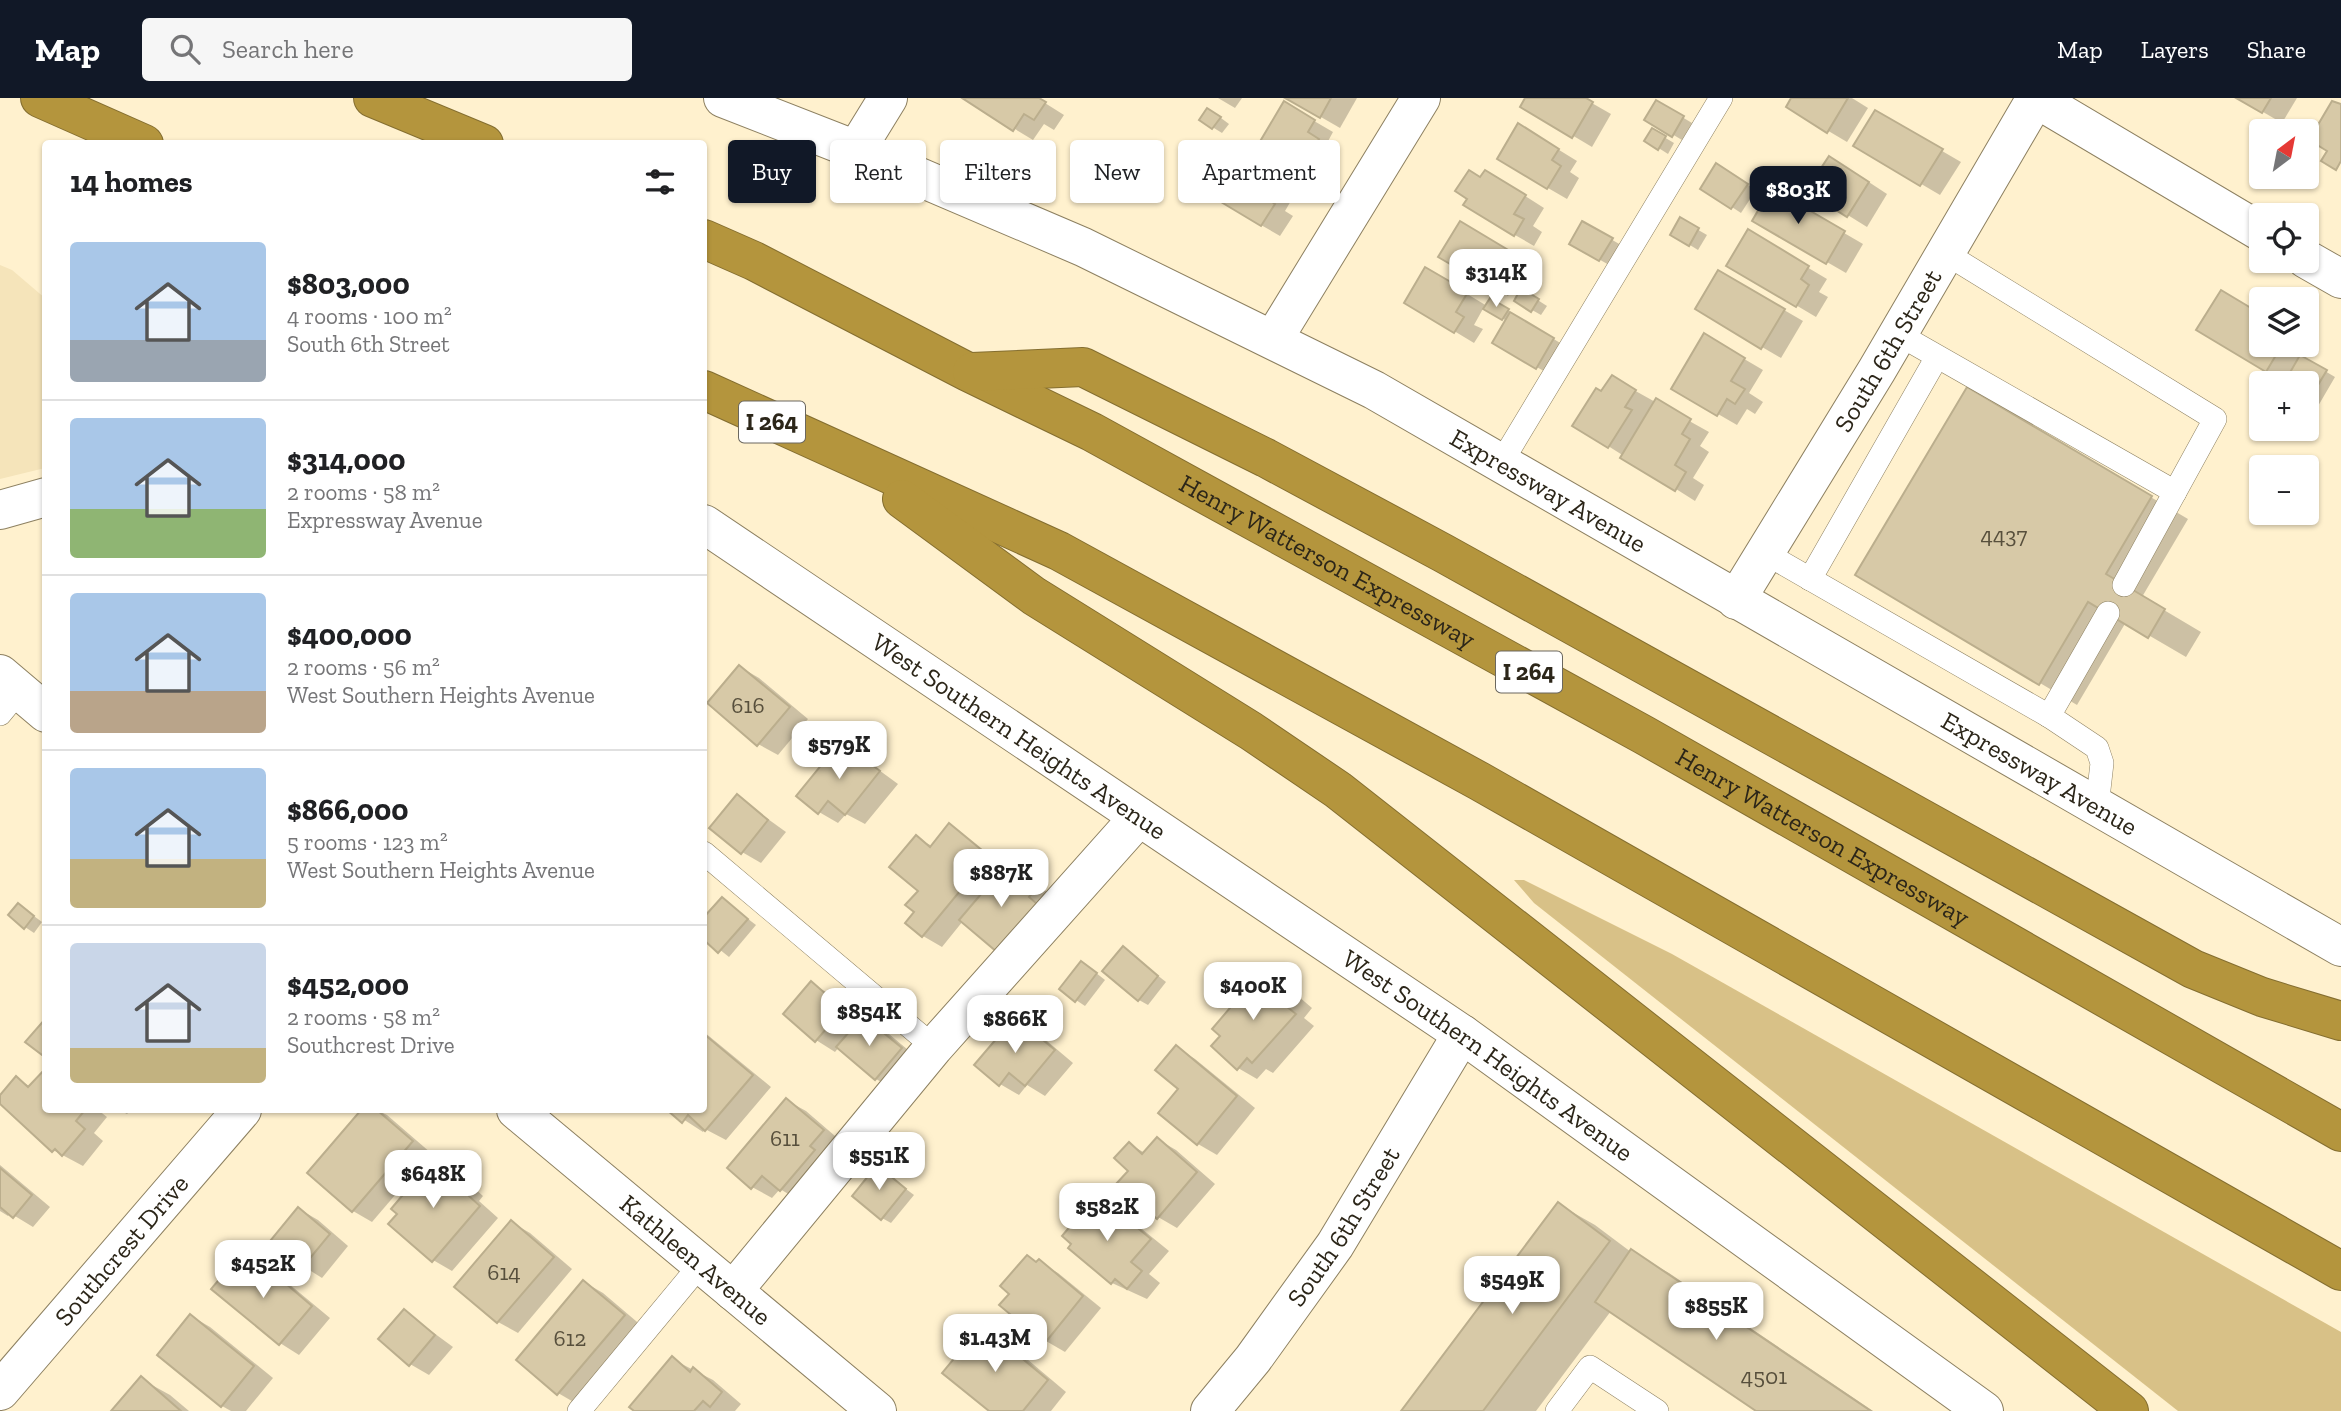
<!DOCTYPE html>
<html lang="en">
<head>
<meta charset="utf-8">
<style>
	body { margin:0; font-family:"Zilla Slab",serif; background:#f6f6f6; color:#202124; height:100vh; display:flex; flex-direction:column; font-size:26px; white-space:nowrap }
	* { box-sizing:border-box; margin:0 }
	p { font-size:23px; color:#757577 }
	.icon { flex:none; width:38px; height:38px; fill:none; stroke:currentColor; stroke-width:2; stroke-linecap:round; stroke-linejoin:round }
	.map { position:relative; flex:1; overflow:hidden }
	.side { position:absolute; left:42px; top:42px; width:665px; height:973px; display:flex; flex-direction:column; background:#fff; border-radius:7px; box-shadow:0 2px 5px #0004 }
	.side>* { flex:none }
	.guide { position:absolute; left:728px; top:42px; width:665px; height:63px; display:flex; gap:14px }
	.needle { width:46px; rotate:32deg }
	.buttons { position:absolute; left:2249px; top:21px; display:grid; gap:14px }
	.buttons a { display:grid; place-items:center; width:70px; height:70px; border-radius:7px; background:#fff; box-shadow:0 2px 5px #0004; font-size:35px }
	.price { position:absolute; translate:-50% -60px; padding:0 16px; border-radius:14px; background:#fff; color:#222; font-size:23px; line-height:46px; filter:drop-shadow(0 2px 4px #0008) }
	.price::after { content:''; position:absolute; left:50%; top:42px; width:21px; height:16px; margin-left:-10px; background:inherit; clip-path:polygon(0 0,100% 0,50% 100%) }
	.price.selected { background:#111827; color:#fff }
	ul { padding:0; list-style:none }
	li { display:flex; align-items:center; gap:21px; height:175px; padding:0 28px }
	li+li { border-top:2px solid #e0e0e0 }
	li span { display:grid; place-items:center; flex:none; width:196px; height:140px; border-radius:7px; color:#555 }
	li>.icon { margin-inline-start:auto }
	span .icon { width:84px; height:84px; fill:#fffc; stroke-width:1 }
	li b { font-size:30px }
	h2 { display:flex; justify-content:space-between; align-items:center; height:84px; padding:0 28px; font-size:30px }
	.tag { padding:0 24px; border-radius:7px; background:#fff; box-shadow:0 2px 5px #0004; font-size:24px; line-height:63px }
	.tag.selected { background:#111827; color:#fff }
	header { display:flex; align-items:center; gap:42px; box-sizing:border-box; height:98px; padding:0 35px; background:#111827; color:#fff }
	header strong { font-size:33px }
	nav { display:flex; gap:38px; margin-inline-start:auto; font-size:24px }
	.search { width:490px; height:63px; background:#f6f6f6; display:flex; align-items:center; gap:18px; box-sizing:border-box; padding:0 24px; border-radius:7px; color:#757577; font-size:26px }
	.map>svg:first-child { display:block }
	.built { fill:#f5e4ba }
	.green { fill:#d8c187 }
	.shadow { fill:#0003 }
	.building { fill:#d7c9a7; stroke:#bbae8d; stroke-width:2 }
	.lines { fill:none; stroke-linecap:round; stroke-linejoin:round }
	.service-casing { stroke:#8d8061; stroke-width:24 }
	.minor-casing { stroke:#8d8061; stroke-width:40 }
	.motorway-casing { stroke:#846e30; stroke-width:40 }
	.service { stroke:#fff; stroke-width:23 }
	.minor { stroke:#fff; stroke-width:38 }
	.motorway { stroke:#b4953d; stroke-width:38 }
	.labels { text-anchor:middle; stroke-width:6; stroke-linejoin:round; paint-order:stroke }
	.number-label { font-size:23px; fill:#574f3c }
	.shield { fill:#fff; stroke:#6b675e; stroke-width:2 }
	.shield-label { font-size:24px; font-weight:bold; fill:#2c2619 }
	.street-label { font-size:26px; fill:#2c2619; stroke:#fff }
</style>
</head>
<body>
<header>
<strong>Map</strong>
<div class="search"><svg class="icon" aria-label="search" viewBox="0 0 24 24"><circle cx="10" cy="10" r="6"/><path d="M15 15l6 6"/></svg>Search here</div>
<nav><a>Map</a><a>Layers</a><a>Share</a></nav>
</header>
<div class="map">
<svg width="2341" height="1313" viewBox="0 0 2341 1313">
	<rect width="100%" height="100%" fill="#fff1ce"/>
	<path class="built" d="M0 167 12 172 46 201 45 370 0 381Z"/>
	<path class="green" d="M1514 782H1524L1672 856 2341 1234V1313H2178L1534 805Z"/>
	<g class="shadow">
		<path d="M964 0H1037L1064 17 1054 32 1044 26 1033 42Z"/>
		<path d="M1218 0H1242L1235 10Z"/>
		<path d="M1288 0H1357L1340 30Z"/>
		<path d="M1527 0H1583L1611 16 1592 49 1523 8Z"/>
		<path d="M1793 0H1852L1868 10 1847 44 1788 9Z"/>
		<path d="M2239 0H2297L2282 25Z"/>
		<path d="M1657 4 1692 25 1682 42 1647 21Z"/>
		<path d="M1285 6 1333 34 1326 47 1337 54 1315 92 1255 56Z"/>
		<path d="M1875 14 1961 64 1940 97 1855 47Z"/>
		<path d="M1217 17 1229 26 1222 35 1201 22Z"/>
		<path d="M1652 32 1674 45 1668 56 1646 42Z"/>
		<path d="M1538 39 1577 63 1570 74 1579 80 1567 101 1548 90Z"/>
		<path d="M1236 59 1295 96 1285 113 1293 118 1280 138 1261 127Z"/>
		<path d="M1849 71 1887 96 1867 129 1809 93Z"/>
		<path d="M1726 73 1756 92 1741 115 1703 90Z"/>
		<path d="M1481 81 1505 85 1544 110 1533 128 1542 134 1534 148 1515 137Z"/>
		<path d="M1772 93 1863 146 1846 175 1754 122Z"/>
		<path d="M1681 122 1707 137 1698 152 1672 136Z"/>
		<path d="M1460 125 1533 168 1521 188 1516 185 1508 198 1441 158Z"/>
		<path d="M1583 125 1621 147 1609 167 1571 145Z"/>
		<path d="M1748 134 1827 181 1819 194 1828 199 1816 219 1728 167Z"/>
		<path d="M1426 171 1487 208 1491 202 1573 253 1556 280 1495 245 1507 223 1484 209 1474 227 1483 231 1474 245 1406 204Z"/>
		<path d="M1719 174 1803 223 1781 260 1697 211Z"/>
		<path d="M1522 192 1547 208 1541 217 1516 203Z"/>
		<path d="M2261 217V247L2306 244 2301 259 2335 279 2314 315 2306 310V285H2286L2199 232Z"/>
		<path d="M1705 238 1763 272 1749 295 1763 304 1755 316 1747 311 1737 327 1673 290Z"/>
		<path d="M1632 291 1709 334 1700 348 1709 354 1693 380 1704 387 1695 403 1575 327 1602 296Z"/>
		<path d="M1967 291 2188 421 2142 499 2201 534 2186 559 2126 524 2077 607 1857 476Z"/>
		<path d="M740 569 759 580 808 621 778 657 758 646Z"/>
		<path d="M842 645 898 686 865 726 846 716 838 725 819 714Z"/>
		<path d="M737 699 786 734 761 765 742 754Z"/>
		<path d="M949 728 1008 770 1001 778 1009 783 1017 773 1056 800 1047 811 963 823 942 849 923 838 916 814 920 793 917 740 932 748Z"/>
		<path d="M722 801 756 827 729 859 704 839V822Z"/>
		<path d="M19 807 42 824 34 835 25 829Z"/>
		<path d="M1124 851 1166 884 1148 907 1139 902Z"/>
		<path d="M1091 871 1105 882 1085 908 1076 902Z"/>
		<path d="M1272 881 1291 892 1312 910 1304 920 1314 928 1273 975 1266 971 1257 981 1238 970 1222 938 1253 885 1263 891Z"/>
		<path d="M812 886 831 897 861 923 863 920 883 931 920 962 895 992 876 981 839 949 835 954 816 942 786 916Z"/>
		<path d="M1015 921 1034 932 1073 965 1045 998 1027 987 1019 997 1000 986Z"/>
		<path d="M704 934 771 989 726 1042 705 1031 703 1034 669 1012H704Z"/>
		<path d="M1176 949 1195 961 1255 1010 1217 1057 1198 1046 1180 991Z"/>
		<path d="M17 981 31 989 46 1012H98L107 1019 94 1035 103 1043 83 1068 53 1052 0 1004Z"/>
		<path d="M786 1002 806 1013 842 1044 800 1103 780 1091 772 1100 752 1089Z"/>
		<path d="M119 1012H131L127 1016Z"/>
		<path d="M363 1012H377L387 1017 431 1055 372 1124 353 1113 309 1075Z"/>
		<path d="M1157 1041 1176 1052 1215 1086 1177 1130 1158 1119 1131 1072 1129 1046 1145 1055Z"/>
		<path d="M436 1061 455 1073 483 1098 479 1103 498 1120 452 1173 433 1162Z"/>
		<path d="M0 1067 50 1109 33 1129 10 1115 8 1118 0 1113Z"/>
		<path d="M878 1070 914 1097 891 1125 882 1120Z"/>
		<path d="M1094 1102 1126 1118 1169 1153 1149 1176 1160 1185 1147 1201 1112 1185 1070 1150Z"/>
		<path d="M1558 1106 1595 1127 1631 1154 1669 1175 1873 1313H1759L1611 1213 1536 1313H1403Z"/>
		<path d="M299 1111 318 1122 348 1148 322 1180 303 1168Z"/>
		<path d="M511 1124 530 1135 572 1171 518 1235 498 1224 457 1188Z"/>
		<path d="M1039 1164 1058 1175 1101 1210 1065 1254 1046 1243Z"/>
		<path d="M258 1165 277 1176 330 1220 299 1257 280 1245 234 1167 249 1176Z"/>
		<path d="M584 1184 603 1195 643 1229 577 1306 558 1295Z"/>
		<path d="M404 1213 453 1249 429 1277 410 1266Z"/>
		<path d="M191 1218 210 1229 273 1280 246 1313H231L222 1308 159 1257Z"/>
		<path d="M982 1229 1002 1240 1066 1294 1051 1313H992Z"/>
		<path d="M672 1261 713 1282 741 1306 735 1313H636Z"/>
		<path d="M141 1281 170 1297 189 1313H114Z"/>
	</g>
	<g class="building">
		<path d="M962 0H1039L1046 4 1034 22 1024 16 1013 33Z"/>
		<path d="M1285 0H1331L1320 20Z"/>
		<path d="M1525 0H1586L1593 4 1572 40 1520 9Z"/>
		<path d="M1791 0H1848L1827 35 1786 9Z"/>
		<path d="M2236 0H2271L2262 15Z"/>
		<path d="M1656 2 1684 18 1672 39 1644 22Z"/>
		<path d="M1284 3 1315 22 1308 34 1319 41 1295 82 1252 57Z"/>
		<path d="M2332 3 2341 6V63L2336 72 2321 63 2327 53 2309 42Z"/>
		<path d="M1207 10 1221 19 1212 31 1199 22Z"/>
		<path d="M1875 12 1943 51 1920 88 1853 48Z"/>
		<path d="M1518 25 1559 51 1552 62 1561 68 1547 91 1497 61Z"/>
		<path d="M1652 30 1666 38 1658 52 1644 43Z"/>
		<path d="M1216 45 1277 83 1266 100 1275 106 1261 128 1191 86Z"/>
		<path d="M1829 58 1869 84 1847 119 1806 93Z"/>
		<path d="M1716 65 1748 86 1731 111 1700 91Z"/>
		<path d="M1469 72 1480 79 1485 72 1526 97 1514 116 1524 121 1514 138 1463 107 1467 101 1455 93Z"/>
		<path d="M1771 90 1845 133 1826 166 1752 123Z"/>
		<path d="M1680 119 1699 130 1689 148 1670 137Z"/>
		<path d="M1460 123 1515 156 1501 178 1496 175 1488 188 1438 159Z"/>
		<path d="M1582 123 1613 140 1599 163 1569 146Z"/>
		<path d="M1748 131 1809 168 1801 181 1809 187 1796 209 1726 168Z"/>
		<path d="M1425 169 1468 194 1456 214 1464 219 1454 235 1404 205Z"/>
		<path d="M1718 172 1785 211 1761 251 1695 211Z"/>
		<path d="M1521 190 1539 201 1531 214 1514 203Z"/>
		<path d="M2221 192 2261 216V247H2282L2266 274 2196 232Z"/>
		<path d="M1490 200 1509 211 1502 222 1483 211Z"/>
		<path d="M1510 214 1554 240 1536 271 1492 245Z"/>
		<path d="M1704 235 1745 260 1731 283 1745 291 1735 306 1727 301 1717 318 1671 291Z"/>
		<path d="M2300 257 2327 272 2306 307V285H2284Z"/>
		<path d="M1612 277 1636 292 1625 309 1632 312 1608 350 1572 328 1596 290 1601 293Z"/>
		<path d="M1967 289 2152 398 2106 476 2165 511 2148 540 2088 504 2039 587 1855 477Z"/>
		<path d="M1656 300 1691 321 1682 336 1690 341 1675 367 1686 374 1675 393 1620 360Z"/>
		<path d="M739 567 790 609 757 648 707 605Z"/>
		<path d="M841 643 880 673 845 717 828 703 818 716 796 698Z"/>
		<path d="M737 696 768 722 741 756 709 730Z"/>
		<path d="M949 725 989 758 922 839 905 825 914 814 905 807 918 793 889 769 916 737 930 749Z"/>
		<path d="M1017 771 1038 788 1029 799 1037 806 997 854 959 822 999 775 1008 782Z"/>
		<path d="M722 799 748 821 718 855 704 842V819Z"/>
		<path d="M18 805 34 818 24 831 8 817Z"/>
		<path d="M1123 848 1158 878 1138 903 1102 873Z"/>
		<path d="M1081 863 1097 875 1075 904 1059 891Z"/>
		<path d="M1272 878 1294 898 1286 908 1296 916 1252 965 1247 960 1237 972 1211 948 1220 938 1212 931 1253 883 1261 890Z"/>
		<path d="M811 883 843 911 815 944 783 916Z"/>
		<path d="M863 918 902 950 875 982 836 949Z"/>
		<path d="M1015 919 1055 952 1025 988 1009 975 999 988 974 967Z"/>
		<path d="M46 920V960L25 944Z"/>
		<path d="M704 936 753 977 705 1033 688 1017 682 1025 667 1012H704Z"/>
		<path d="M1176 947 1237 998 1197 1047 1158 1015 1178 991 1155 972Z"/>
		<path d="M46 970V1012H85L76 1023 85 1031 62 1058 55 1051 52 1054 0 1006V997L16 978 28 989Z"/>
		<path d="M786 1000 824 1032 810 1048 815 1052 780 1093 762 1078 751 1091 727 1070Z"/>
		<path d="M361 1012H377L413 1043 352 1114 307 1075Z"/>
		<path d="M1157 1039 1197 1074 1157 1121 1116 1086 1128 1073 1114 1060 1129 1044 1142 1056Z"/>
		<path d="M435 1059 465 1086 461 1091 480 1108 432 1164 388 1126 397 1116 391 1111Z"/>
		<path d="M877 1067 906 1091 881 1122 852 1098Z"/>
		<path d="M0 1070 32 1097 13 1120 0 1109Z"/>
		<path d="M1094 1100 1103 1108 1106 1104 1151 1141 1131 1164 1142 1173 1127 1191 1115 1181 1111 1186 1068 1150 1071 1146 1062 1138Z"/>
		<path d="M1558 1104 1610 1143 1483 1313H1401Z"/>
		<path d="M298 1109 330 1136 302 1170 270 1143Z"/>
		<path d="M511 1122 554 1159 497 1225 454 1189Z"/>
		<path d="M1631 1151 1871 1313H1756L1595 1204Z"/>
		<path d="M1027 1157 1036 1164 1039 1161 1083 1198 1045 1245 999 1207 1009 1196 1000 1188Z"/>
		<path d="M258 1162 312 1208 279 1247 211 1191 233 1165 247 1176Z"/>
		<path d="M583 1182 625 1217 557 1297 516 1262Z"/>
		<path d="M404 1211 435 1237 409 1268 378 1241Z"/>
		<path d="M190 1216 254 1268 221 1309 157 1257Z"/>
		<path d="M982 1227 1048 1282 1023 1313H989L942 1275Z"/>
		<path d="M672 1258 690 1274 693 1269 722 1294 710 1309 703 1303 694 1313H634L629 1309Z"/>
		<path d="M141 1278 181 1313H111Z"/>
	</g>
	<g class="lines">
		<defs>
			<g id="service">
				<path d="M1945 155 2215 321 2124 487"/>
				<path d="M1898 236 2175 394"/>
				<path d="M1501 365 1721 0"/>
				<path d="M1765 455 2049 618 2097 650 2102 665 2097 709"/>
				<path d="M1810 481 1937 259"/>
				<path d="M0 616 19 593"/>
				<path d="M2049 618 2108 515"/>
				<path d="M704 755 934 949"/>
				<path d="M579 1313 701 1166"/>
				<path d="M1557 1313 1590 1269 1657 1313"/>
			</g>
			<g id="minor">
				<path id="s1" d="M723 0 856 52 1083 149 1374 292 2341 849"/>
				<path d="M2035 0 2261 134"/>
				<path d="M856 52 888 0"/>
				<path d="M2306 161 2341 181"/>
				<path d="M1274 240 1421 0"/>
				<path d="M0 412 46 399"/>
				<path id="s2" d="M704 426 1462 936 1984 1313"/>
				<path id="s3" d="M1736 502 1877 272 2036 0"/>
				<path d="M0 576 46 615"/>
				<path id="s4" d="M516 1012 877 1313"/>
				<path d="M733 1193 934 949 1139 719"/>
				<path id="s5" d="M0 1293 242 1012"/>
				<path id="s6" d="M1210 1313 1253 1261 1335 1147 1462 936"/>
			</g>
			<g id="motorway">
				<path d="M40 0 144 46"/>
				<path d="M373 0 484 46"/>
				<path id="s7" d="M704 141 754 163 968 274 1092 334 1644 637 2341 1034"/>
				<path d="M972 274 1083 269 1266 360 1443 455 2193 871 2262 899 2341 923"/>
				<path d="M704 292 1059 453 1479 683 2341 1173"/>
				<path d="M902 401 1034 498 1251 633 1338 692 2129 1313"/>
			</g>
		</defs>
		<use href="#service" class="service-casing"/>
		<use href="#minor" class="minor-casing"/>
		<use href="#motorway" class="motorway-casing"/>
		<use href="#service" class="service"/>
		<use href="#minor" class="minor"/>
		<use href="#motorway" class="motorway"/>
	</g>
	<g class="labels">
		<g class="number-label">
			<text x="2004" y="445">4437</text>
			<text x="748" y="615">616</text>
			<text x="785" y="1048">611</text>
			<text x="504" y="1182">614</text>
			<text x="570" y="1248">612</text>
			<text x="1764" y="1286">4501</text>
		</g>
		<g class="shield">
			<rect x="739" y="303.5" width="66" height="41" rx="5"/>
			<rect x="1496" y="553.5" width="66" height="41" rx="5"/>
		</g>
		<g class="shield-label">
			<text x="772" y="332">I 264</text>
			<text x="1529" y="582">I 264</text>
		</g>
		<g class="street-label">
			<text dy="9" stroke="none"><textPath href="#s3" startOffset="292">South 6th Street</textPath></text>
			<text dy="9" stroke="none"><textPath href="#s1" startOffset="915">Expressway Avenue</textPath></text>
			<text dy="9" stroke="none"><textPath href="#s7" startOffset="702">Henry Watterson Expressway</textPath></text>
			<text dy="9" stroke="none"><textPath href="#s2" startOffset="380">West Southern Heights Avenue</textPath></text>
			<text dy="9" stroke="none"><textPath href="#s1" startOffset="1482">Expressway Avenue</textPath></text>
			<text dy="9" stroke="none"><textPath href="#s7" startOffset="1269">Henry Watterson Expressway</textPath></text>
			<text dy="9" stroke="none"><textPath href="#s2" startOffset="947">West Southern Heights Avenue</textPath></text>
			<text dy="9" stroke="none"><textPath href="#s6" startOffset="228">South 6th Street</textPath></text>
			<text dy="9" stroke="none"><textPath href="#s5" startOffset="186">Southcrest Drive</textPath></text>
			<text dy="9" stroke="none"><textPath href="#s4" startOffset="234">Kathleen Avenue</textPath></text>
		</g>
	</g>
</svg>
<div class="buttons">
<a><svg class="needle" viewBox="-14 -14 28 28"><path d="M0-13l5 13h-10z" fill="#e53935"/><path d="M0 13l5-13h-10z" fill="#757577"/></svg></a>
<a><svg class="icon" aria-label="locate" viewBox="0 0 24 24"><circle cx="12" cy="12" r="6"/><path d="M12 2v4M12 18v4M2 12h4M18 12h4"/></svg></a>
<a><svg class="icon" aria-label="layers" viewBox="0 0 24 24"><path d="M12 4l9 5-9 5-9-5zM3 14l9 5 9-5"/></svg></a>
<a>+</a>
<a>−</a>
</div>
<b class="price selected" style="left:1798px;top:128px">$803K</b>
<b class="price" style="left:1496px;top:211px">$314K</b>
<b class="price" style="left:839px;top:683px">$579K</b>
<b class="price" style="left:1001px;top:811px">$887K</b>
<b class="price" style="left:1253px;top:924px">$400K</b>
<b class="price" style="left:869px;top:950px">$854K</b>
<b class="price" style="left:1015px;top:957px">$866K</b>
<b class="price" style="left:879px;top:1094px">$551K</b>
<b class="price" style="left:433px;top:1112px">$648K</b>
<b class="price" style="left:1107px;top:1145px">$582K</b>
<b class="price" style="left:263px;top:1202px">$452K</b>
<b class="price" style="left:1512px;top:1218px">$549K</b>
<b class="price" style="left:1716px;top:1244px">$855K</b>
<b class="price" style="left:995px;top:1276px">$1.43M</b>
<div class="guide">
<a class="tag selected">Buy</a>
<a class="tag">Rent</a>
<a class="tag">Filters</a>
<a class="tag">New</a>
<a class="tag">Apartment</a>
</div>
<section class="side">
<h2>14 homes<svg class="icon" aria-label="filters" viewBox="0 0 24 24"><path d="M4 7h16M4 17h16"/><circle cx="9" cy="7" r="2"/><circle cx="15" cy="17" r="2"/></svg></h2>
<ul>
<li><span style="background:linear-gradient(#a9c7e8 70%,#9aa5b1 0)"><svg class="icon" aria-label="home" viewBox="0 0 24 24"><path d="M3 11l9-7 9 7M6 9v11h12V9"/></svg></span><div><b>$803,000</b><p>4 rooms · 100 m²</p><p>South 6th Street</p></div></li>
<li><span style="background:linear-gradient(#a9c7e8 65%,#8fb573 0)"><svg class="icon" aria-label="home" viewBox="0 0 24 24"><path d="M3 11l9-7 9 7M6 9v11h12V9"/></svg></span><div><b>$314,000</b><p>2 rooms · 58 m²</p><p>Expressway Avenue</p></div></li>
<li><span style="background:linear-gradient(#a9c7e8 70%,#b9a48a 0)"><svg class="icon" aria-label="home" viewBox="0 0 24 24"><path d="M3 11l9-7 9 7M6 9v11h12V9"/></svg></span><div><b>$400,000</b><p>2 rooms · 56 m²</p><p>West Southern Heights Avenue</p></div></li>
<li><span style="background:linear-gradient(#a9c7e8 65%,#c2b280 0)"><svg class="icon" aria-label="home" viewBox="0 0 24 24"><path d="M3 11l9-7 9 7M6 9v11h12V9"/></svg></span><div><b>$866,000</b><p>5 rooms · 123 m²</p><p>West Southern Heights Avenue</p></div></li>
<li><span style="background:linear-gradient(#c9d6e8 75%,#c2b280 0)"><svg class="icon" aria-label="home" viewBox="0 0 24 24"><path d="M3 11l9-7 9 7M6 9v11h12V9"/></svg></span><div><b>$452,000</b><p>2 rooms · 58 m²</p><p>Southcrest Drive</p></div></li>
</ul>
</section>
</div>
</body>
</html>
